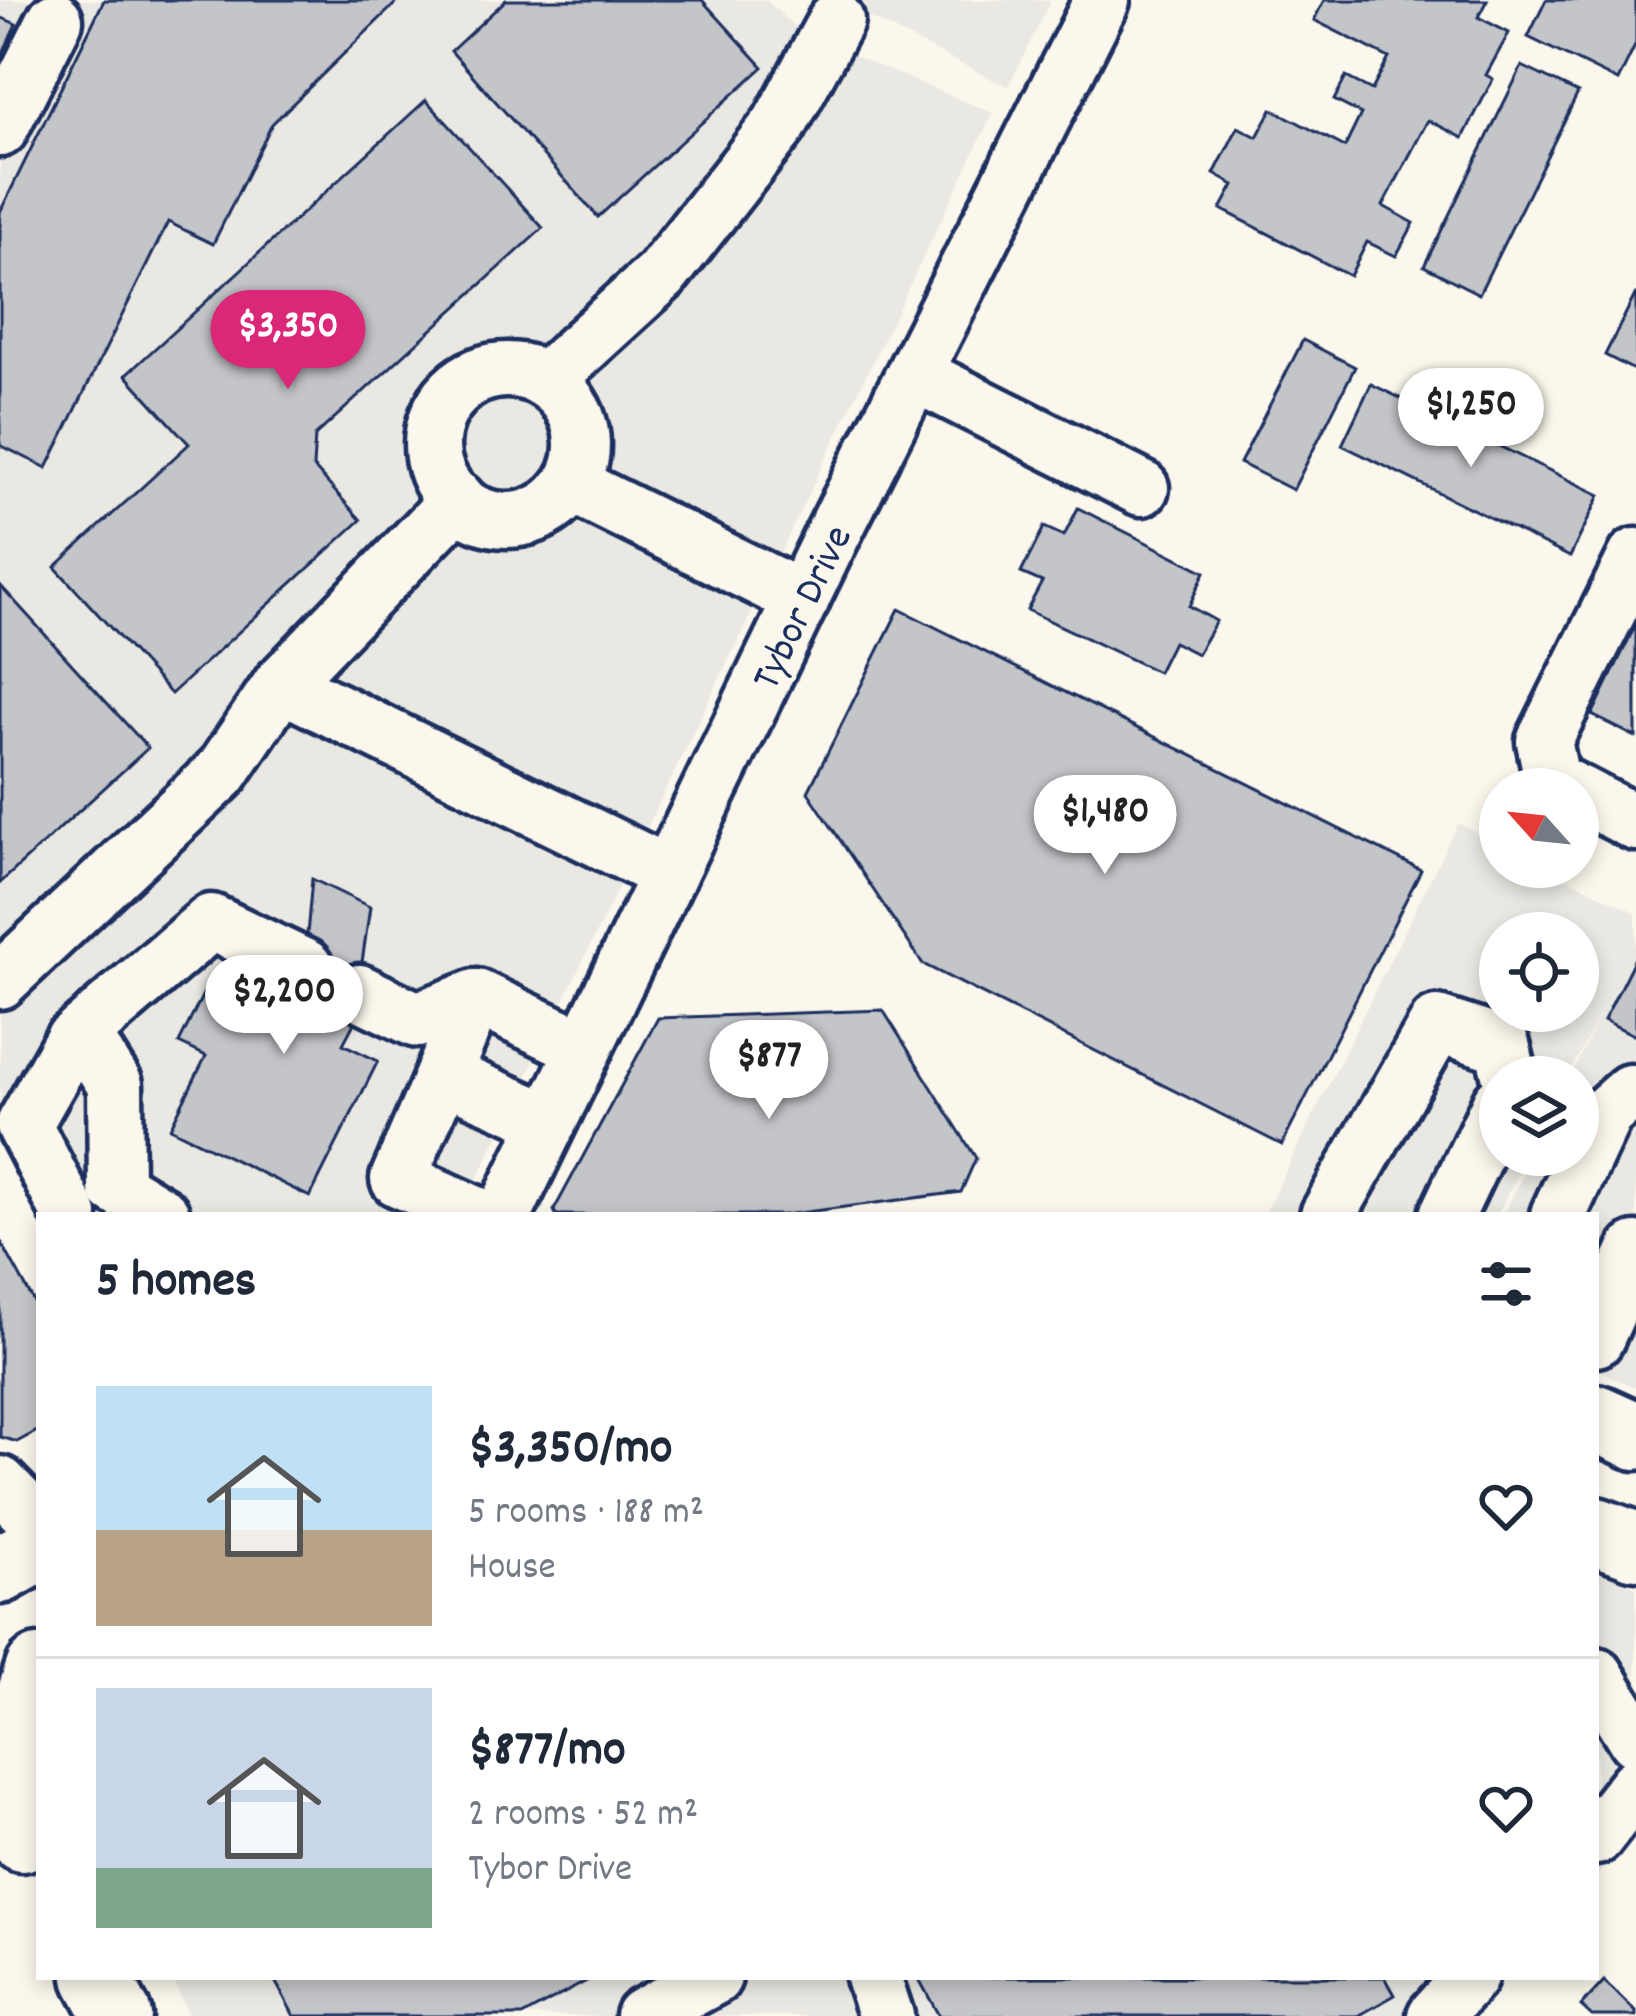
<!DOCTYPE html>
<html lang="en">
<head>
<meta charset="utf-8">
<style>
	body { margin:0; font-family:Dekko,sans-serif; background:#f2f2f3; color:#1f2937; height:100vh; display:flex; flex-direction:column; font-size:45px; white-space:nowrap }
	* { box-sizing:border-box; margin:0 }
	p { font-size:39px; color:#747a83 }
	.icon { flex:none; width:66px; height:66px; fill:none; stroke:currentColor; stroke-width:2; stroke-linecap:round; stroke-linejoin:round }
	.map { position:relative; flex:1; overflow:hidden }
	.drawer { position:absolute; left:36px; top:1212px; width:1563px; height:768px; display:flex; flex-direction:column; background:#fff; border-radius:0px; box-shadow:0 6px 18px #0003 }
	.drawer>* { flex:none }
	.needle { width:78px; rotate:297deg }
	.controls { position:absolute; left:1479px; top:768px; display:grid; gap:24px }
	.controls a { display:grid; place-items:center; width:120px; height:120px; border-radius:50%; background:#fff; box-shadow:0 6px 18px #0003; font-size:60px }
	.price { position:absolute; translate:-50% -102px; padding:0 27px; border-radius:42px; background:#fff; color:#222; font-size:39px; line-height:78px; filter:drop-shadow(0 3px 6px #0008) }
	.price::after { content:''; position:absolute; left:50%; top:72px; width:36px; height:27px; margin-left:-18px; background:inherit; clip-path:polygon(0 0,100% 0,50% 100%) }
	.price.current { background:#db2777; color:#fff }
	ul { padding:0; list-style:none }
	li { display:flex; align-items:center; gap:36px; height:300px; padding:0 60px }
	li+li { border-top:3px solid #e0e1e3 }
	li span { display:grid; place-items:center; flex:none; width:336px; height:240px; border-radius:0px; color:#555 }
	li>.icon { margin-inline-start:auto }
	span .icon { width:144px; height:144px; fill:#fffc; stroke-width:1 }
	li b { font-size:51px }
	h2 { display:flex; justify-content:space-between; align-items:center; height:144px; padding:0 60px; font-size:51px }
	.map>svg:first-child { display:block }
	.built { fill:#eae8e2; fill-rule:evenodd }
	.building { fill:#c3c5c9; stroke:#1b2f5e; stroke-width:3 }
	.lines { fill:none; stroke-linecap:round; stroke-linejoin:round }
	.minor-casing { stroke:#1b2f5e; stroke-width:63 }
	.major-casing { stroke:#1b2f5e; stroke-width:75 }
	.minor { stroke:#fbf7ec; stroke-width:54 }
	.major { stroke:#fbf7ec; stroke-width:66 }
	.labels { text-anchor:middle; stroke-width:9; stroke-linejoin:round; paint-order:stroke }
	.street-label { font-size:42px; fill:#1b2f5e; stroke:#fbf7ec }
</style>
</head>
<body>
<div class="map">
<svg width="1636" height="2016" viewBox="0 0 1636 2016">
	<rect width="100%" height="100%" fill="#fbf7ec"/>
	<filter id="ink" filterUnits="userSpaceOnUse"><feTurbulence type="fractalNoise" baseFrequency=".00833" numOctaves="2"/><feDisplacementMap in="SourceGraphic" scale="24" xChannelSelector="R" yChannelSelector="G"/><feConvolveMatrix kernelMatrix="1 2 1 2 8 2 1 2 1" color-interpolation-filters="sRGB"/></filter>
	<g filter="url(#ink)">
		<g class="built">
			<path d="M0 0H766L803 35 993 113 473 1188 468 1215H40L0 1151Z"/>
			<path d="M833 0H1051L1008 87Z"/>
			<path d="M1458 823 1500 844V867H1545L1636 913V1388L1596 1369V1215H1503L1533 1155H1578V1077H1570L1602 1011 1567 1077H1500V1155H1527L1497 1215H1264ZM1500 933H1578V1011H1500Z"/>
			<path d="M1596 1571 1636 1587V1820L1596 1877Z"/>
			<path d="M191 1977H1505L1468 2016H189L175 1985Z"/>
		</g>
		<g class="building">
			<path d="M104 0H399L272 124 213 244 168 222 47 468 0 445V212Z"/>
			<path d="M506 0H702L763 67 598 217 451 51Z"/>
			<path d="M1324 0H1487L1478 17 1509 33 1486 75 1493 79 1463 138 1428 120 1383 206 1414 223 1396 256 1367 242 1350 276 1221 209 1234 185 1214 174 1238 127 1257 137 1272 109 1345 147 1361 114 1334 100 1346 77 1372 90 1389 58 1314 20Z"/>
			<path d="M1546 0H1636V44L1618 81 1528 37Z"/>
			<path d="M0 17 16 24 0 60Z"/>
			<path d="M1522 66 1578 93 1479 294 1424 266Z"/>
			<path d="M426 100 543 228 315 436 313 467 361 520 171 694 55 567 189 444 126 375Z"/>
			<path d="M1636 293V371L1605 355Z"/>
			<path d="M1303 340 1355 367 1293 490 1240 463Z"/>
			<path d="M1371 384 1600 495 1570 557 1342 445Z"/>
			<path d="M1078 508 1205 572 1189 606 1216 621 1197 654 1173 642 1158 672 1027 610 1042 582 1021 573 1044 527 1064 536Z"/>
			<path d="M0 585 148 748 0 883Z"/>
			<path d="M899 609 1421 870 1282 1145 923 964 808 792Z"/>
			<path d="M1636 624V737L1592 715Z"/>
			<path d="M312 879 370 907 353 1025 343 1044 378 1061 310 1197 170 1128 206 1056 179 1043 212 976 293 1016 301 1001Z"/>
			<path d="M1636 956V1036L1604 1020Z"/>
			<path d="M883 1010 976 1158 961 1192 783 1215H556L554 1210 658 1018Z"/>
			<path d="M0 1240 39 1311V1430L17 1442 0 1437Z"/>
			<path d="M273 1977H594L522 2016H294Z"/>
			<path d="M918 1977H1385L1395 1995 1358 2016H939Z"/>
			<path d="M1604 1981 1636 2012V2016H1592L1581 2006Z"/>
		</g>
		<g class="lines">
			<defs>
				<g id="minor">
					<path d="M0 129 55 20"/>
					<circle cx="507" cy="445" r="75"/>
					<path d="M915 374 1141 488"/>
					<path d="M546 380 661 275 779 125 836 20"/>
					<path d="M574 486 802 599"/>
					<path d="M281 684 669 874"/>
					<path d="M1570 789 1552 780 1544 741 1636 556"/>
					<path d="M1578 793 1636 823"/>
					<path d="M0 981 221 773 281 684 458 500"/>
					<path d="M359 992 417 1020 476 997 584 1048"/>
					<path d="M476 997 398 1179 478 1215"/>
					<path d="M82 1033 115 1085 116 1187 162 1215"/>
					<path d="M445 1076 549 1121"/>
					<path d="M70 1215 24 1125 71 1042 211 922 305 967"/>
					<path d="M504 1215 829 542 1102 0"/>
					<path d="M1328 1215 1437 1024 1502 1045 1510 1077"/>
					<path d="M1447 1215 1500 1103"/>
					<path d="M1558 1215 1605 1114 1630 1092 1636 1093"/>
					<path d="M1596 1339 1636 1250"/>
					<path d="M0 1484 39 1524"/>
					<path d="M1596 1675 1636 1740"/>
					<path d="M1596 1837 1636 1786"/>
					<path d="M873 1977 886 2016"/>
					<path d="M643 2016 714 1977"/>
					<path d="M1435 2016 1470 1977"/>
				</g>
				<g id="major">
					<path d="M1596 1418 1636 1436"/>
					<path d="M1596 1531 1636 1546"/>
					<path d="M0 1570 39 1548"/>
					<path d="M22 1838 18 1731 39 1669"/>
					<path d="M97 1977 118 2016"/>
				</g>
			</defs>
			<use href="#minor" class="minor-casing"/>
			<use href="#major" class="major-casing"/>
			<use href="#minor" class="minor"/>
			<use href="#major" class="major"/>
		</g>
	</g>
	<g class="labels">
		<g class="street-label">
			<text transform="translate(799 606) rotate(-64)" y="15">Tybor Drive</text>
		</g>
	</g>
</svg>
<div class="controls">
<a><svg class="needle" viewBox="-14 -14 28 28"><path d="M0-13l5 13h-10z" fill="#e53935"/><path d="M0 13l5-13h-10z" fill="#747a83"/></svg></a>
<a><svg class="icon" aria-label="locate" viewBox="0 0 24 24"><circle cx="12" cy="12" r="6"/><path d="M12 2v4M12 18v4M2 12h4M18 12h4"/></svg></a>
<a><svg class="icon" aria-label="layers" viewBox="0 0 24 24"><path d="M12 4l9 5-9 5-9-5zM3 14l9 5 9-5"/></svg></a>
</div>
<b class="price current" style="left:288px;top:392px">$3,350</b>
<b class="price" style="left:1471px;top:470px">$1,250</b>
<b class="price" style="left:1105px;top:877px">$1,480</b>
<b class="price" style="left:284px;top:1057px">$2,200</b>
<b class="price" style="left:769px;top:1122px">$877</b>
<section class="drawer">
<h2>5 homes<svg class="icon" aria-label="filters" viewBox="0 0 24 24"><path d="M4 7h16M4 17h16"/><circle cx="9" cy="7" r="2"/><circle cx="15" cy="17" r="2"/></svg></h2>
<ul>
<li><span style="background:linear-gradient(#bfe0f5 60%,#b9a48a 0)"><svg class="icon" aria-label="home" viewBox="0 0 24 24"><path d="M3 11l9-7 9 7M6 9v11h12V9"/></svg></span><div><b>$3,350/mo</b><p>5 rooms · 188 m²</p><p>House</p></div><svg class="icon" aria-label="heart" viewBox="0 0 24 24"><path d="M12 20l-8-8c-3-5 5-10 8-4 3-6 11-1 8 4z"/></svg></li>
<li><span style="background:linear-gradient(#c9d6e8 75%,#7fa58c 0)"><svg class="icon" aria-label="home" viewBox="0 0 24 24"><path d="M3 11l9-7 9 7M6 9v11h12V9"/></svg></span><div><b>$877/mo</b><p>2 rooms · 52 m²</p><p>Tybor Drive</p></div><svg class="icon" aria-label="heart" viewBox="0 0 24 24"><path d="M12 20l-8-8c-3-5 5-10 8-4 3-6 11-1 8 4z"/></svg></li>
</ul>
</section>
</div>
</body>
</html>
